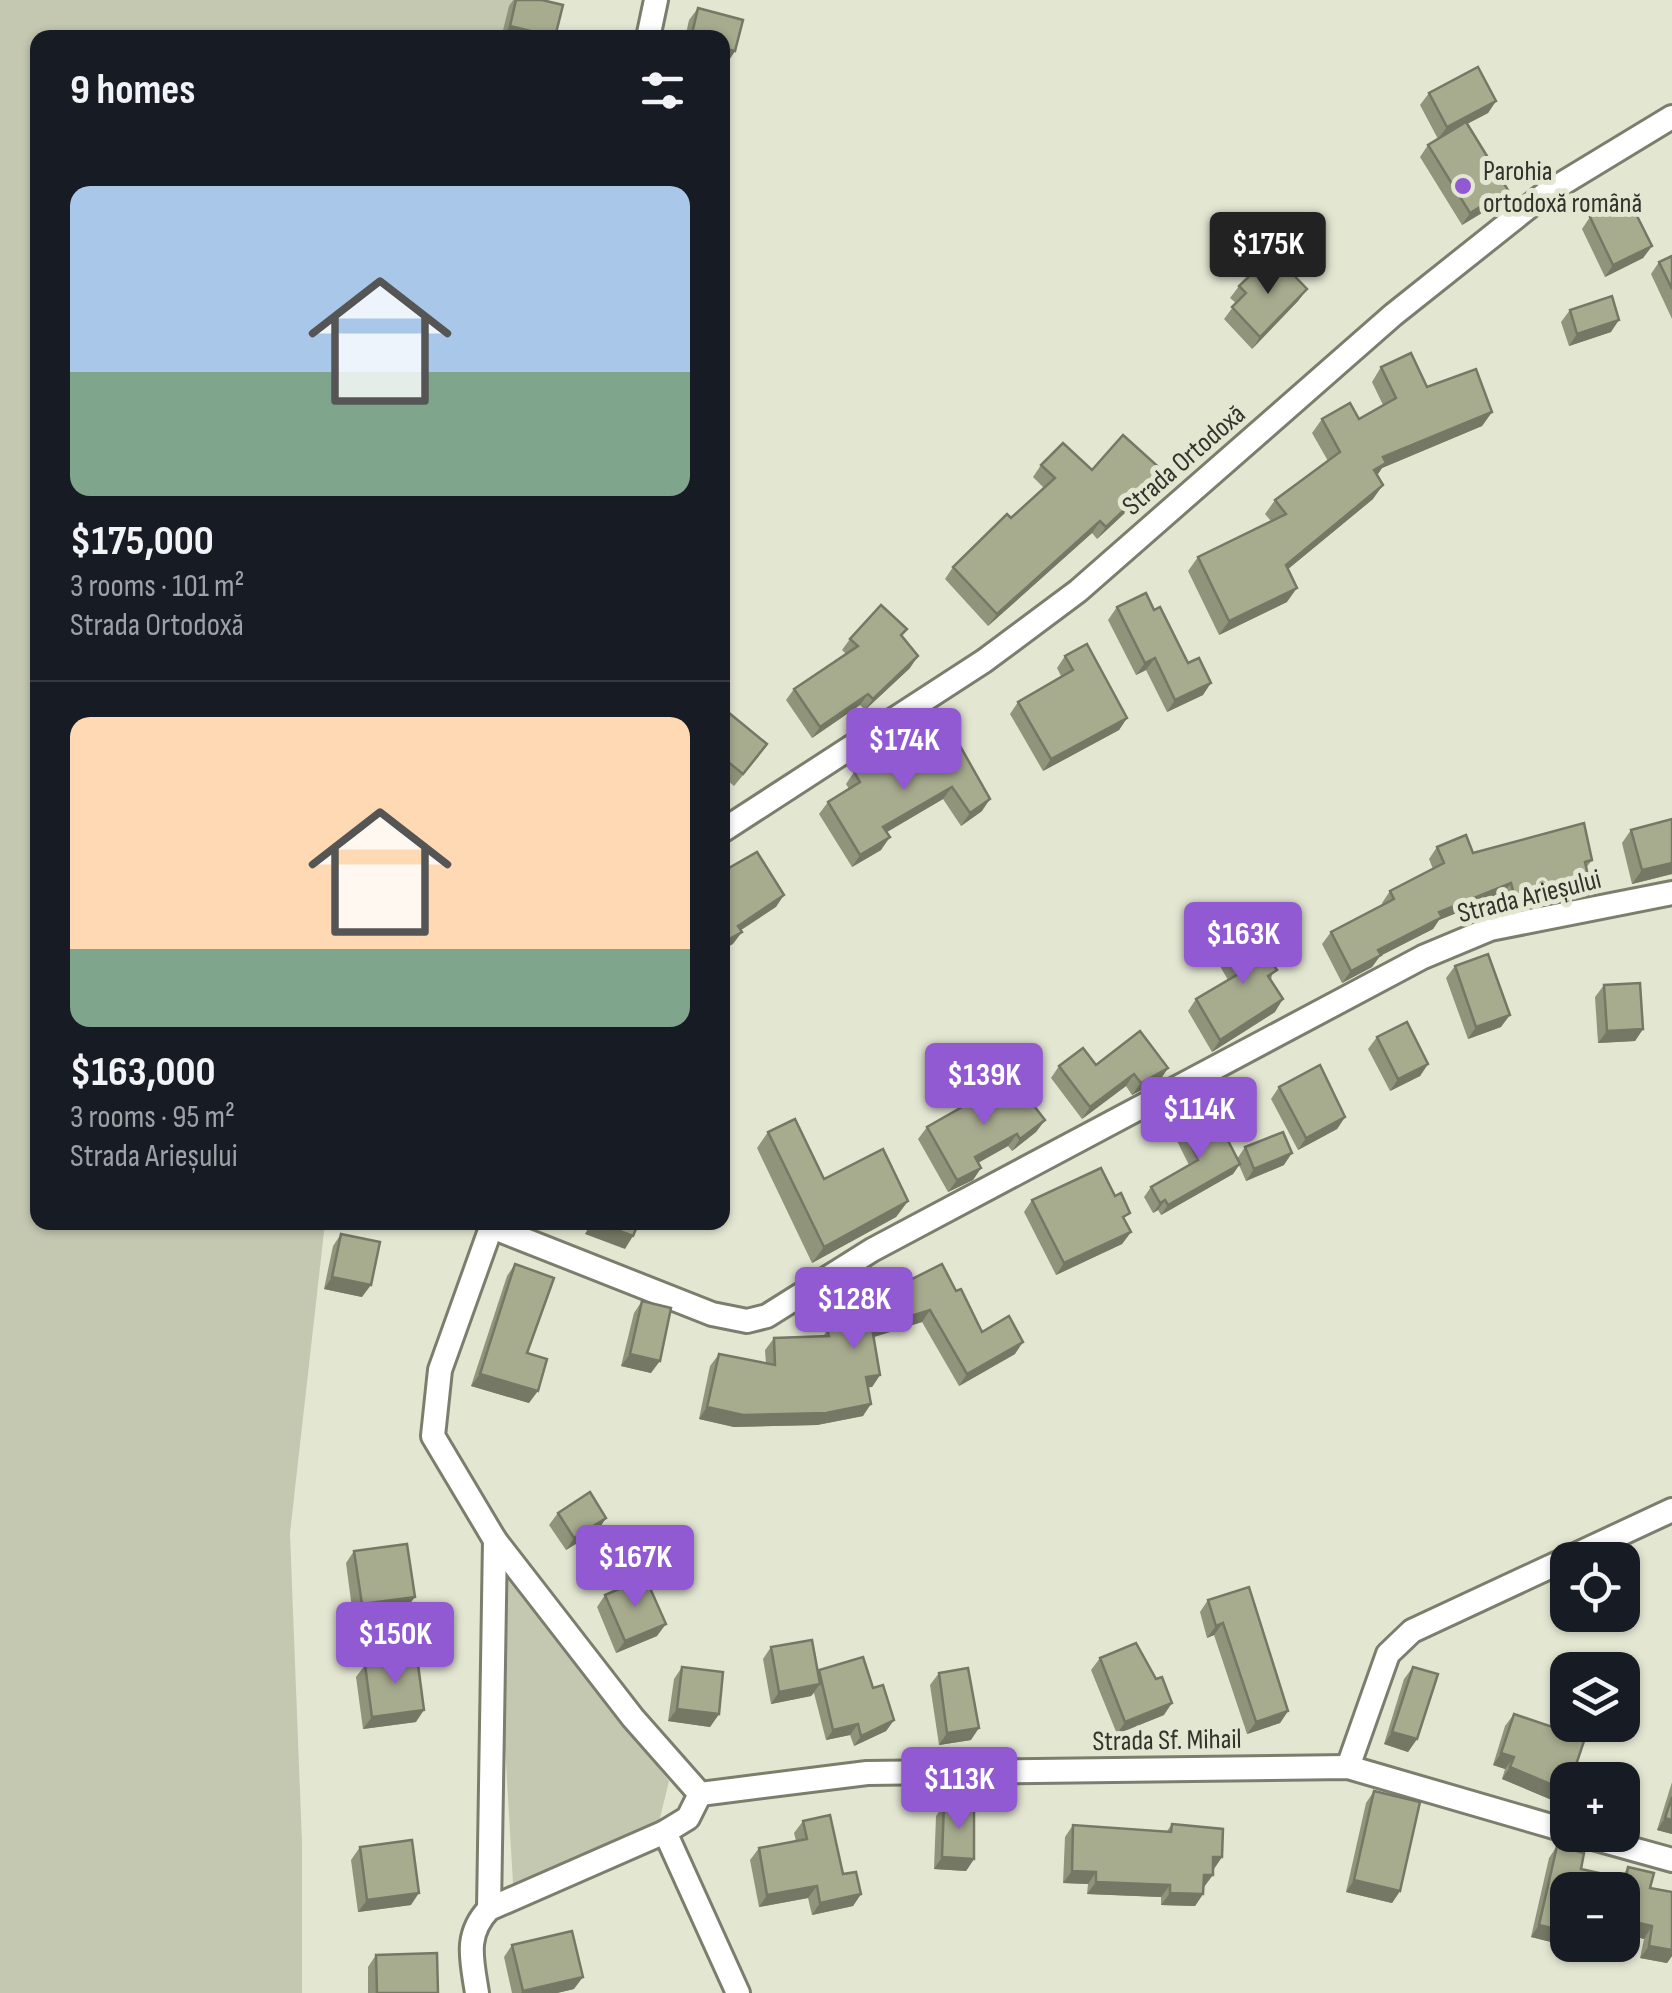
<!DOCTYPE html>
<html lang="en">
<head>
<meta charset="utf-8">
<style>
	body { margin:0; font-family:"Sofia Sans Condensed",sans-serif; background:#242831; color:#f1f3f6; height:100vh; display:flex; flex-direction:column; font-size:38px; white-space:nowrap }
	* { box-sizing:border-box; margin:0 }
	p { font-size:32px; color:#9ea1a6 }
	.icon { flex:none; width:55px; height:55px; fill:none; stroke:currentColor; stroke-width:2; stroke-linecap:round; stroke-linejoin:round }
	.map { position:relative; flex:1; overflow:hidden }
	.sheet { position:absolute; left:30px; top:30px; width:700px; height:1200px; display:flex; flex-direction:column; background:#171b24; border-radius:20px; box-shadow:0 2px 8px #0004 }
	.sheet>* { flex:none }
	.tools { position:absolute; left:1550px; top:1542px; display:grid; gap:20px }
	.tools a { display:grid; place-items:center; width:90px; height:90px; border-radius:20px; background:#171b24; box-shadow:0 2px 8px #0004; font-size:50px }
	.price { position:absolute; translate:-50% -85px; padding:0 22px; border-radius:10px; background:#915ad2; color:#fff; font-size:32px; line-height:65px; filter:drop-shadow(0 2px 5px #0008) }
	.price::after { content:''; position:absolute; left:50%; top:60px; width:30px; height:22px; margin-left:-15px; background:inherit; clip-path:polygon(0 0,100% 0,50% 100%) }
	.price.on { background:#222; color:#fff }
	ul { padding:0; list-style:none }
	li { display:grid; align-content:center; gap:20px; height:530px; padding:0 40px }
	li+li { border-top:2px solid #363941 }
	li span { display:grid; place-items:center; height:310px; border-radius:20px; color:#555 }
	li>.icon { margin-inline-start:auto }
	span .icon { width:180px; height:180px; fill:#fffc; stroke-width:1 }
	li b { font-size:42px }
	h2 { display:flex; justify-content:space-between; align-items:center; height:120px; padding:0 40px; font-size:42px }
	.map>svg:first-child { display:block }
	.green { fill:#c4c8b1 }
	.lines { fill:none; stroke-linecap:round; stroke-linejoin:round }
	.street-casing { stroke:#7b7e6c; stroke-width:28 }
	.street { stroke:#fff; stroke-width:22 }
	.wall { fill:#90947b }
	.shaded-wall { fill:#757864 }
	.building { fill:#a7ac8f; stroke:#757864; stroke-width:2.5 }
	.poi-dot { fill:#915ad2; stroke:#e3e7d2; stroke-width:4 }
	.labels { text-anchor:middle; stroke-width:10; stroke-linejoin:round; paint-order:stroke }
	.poi-label { font-size:28px; fill:#32342c; stroke:#e3e7d2; text-anchor:start }
	.street-label { font-size:28px; fill:#32342c; stroke:#e3e7d2 }
</style>
</head>
<body>
<div class="map">
<svg width="1672" height="1993" viewBox="0 0 1672 1993">
	<rect width="100%" height="100%" fill="#e3e7d2"/>
	<g class="green">
		<path d="M0 0H512L503 37 38 38V1222L325 1223 290 1533 302 1843V1993H0Z"/>
		<path d="M506 1570 669 1781 659 1822 513 1884 505 1745Z"/>
	</g>
	<g class="lines">
		<defs>
			<g id="street">
				<path d="M648 38 656 0"/>
				<path d="M722 831 984 661 1078 591 1393 315 1545 194 1672 117"/>
				<path d="M493 1222 440 1370 433 1436 495 1540 633 1718 700 1794"/>
				<path d="M492 1227 712 1314 747 1321 767 1316 872 1250 1423 957 1490 929 1672 893"/>
				<path d="M1348 1767 1388 1654 1412 1631 1672 1510"/>
				<path d="M700 1794 867 1773 1348 1767 1568 1831"/>
				<path d="M665 1832 738 1993"/>
				<path d="M1582 1835 1672 1860"/>
				<path d="M489 1909 495 1540"/>
				<path d="M477 1993C472 1960 464 1935 489 1909L665 1832 688 1818 700 1794"/>
			</g>
		</defs>
		<use href="#street" class="street-casing"/>
		<use href="#street" class="street"/>
	</g>
	<g class="wall">
		<path d="M513 0H542L554 38H501L509 6Z"/>
		<path d="M698 8 743 20 735 51 727 63 722 62V38H685L689 20Z"/>
		<path d="M1429 93 1496 101 1488 113 1467 124 1500 202 1462 225 1420 157 1428 145 1438 139 1420 105Z"/>
		<path d="M1590 217 1652 246 1643 258 1605 277 1582 229Z"/>
		<path d="M1672 256V319L1651 274 1659 262Z"/>
		<path d="M1270 272 1307 289 1298 301 1252 349 1224 319 1236 303 1230 298 1239 286Z"/>
		<path d="M1570 310 1611 332 1569 346 1561 322Z"/>
		<path d="M1381 367 1492 412 1482 426 1382 468 1377 475 1373 499 1288 569 1287 602 1219 635 1188 571 1198 557 1271 521 1265 514 1275 500 1328 461 1312 433 1322 419H1359L1383 405 1372 382Z"/>
		<path d="M1041 465 1092 470 1156 484 1097 539 1092 533 988 626 945 579 953 567 1044 488 1033 477Z"/>
		<path d="M1117 607 1154 610 1203 695 1167 712 1146 670 1136 675 1108 620Z"/>
		<path d="M902 636 910 668 865 710 860 705 812 738 786 700 794 689 846 654 842 650 850 639Z"/>
		<path d="M1065 656 1127 718 1119 730 1043 771 1010 714 1018 702 1061 676 1057 668Z"/>
		<path d="M723 708 759 756 734 786 722 776Z"/>
		<path d="M955 737 982 811 961 826 943 799 887 832 881 850 852 867 819 814 828 802 849 789 846 784 854 772 898 777Z"/>
		<path d="M1631 830 1672 874 1632 884 1622 843Z"/>
		<path d="M1437 847 1473 853 1592 860 1586 868 1589 880 1580 892 1507 910 1502 895 1439 920 1433 929 1380 956 1372 967 1342 983 1322 944 1331 932 1383 905 1382 903 1390 891 1433 869 1429 859Z"/>
		<path d="M1225 949 1274 965 1271 980 1275 1012 1212 1052 1188 1011 1196 999 1228 980 1217 961Z"/>
		<path d="M1455 966 1501 1027 1468 1039 1446 978Z"/>
		<path d="M1604 985 1643 1029 1635 1041 1598 1043 1595 997Z"/>
		<path d="M1377 1037 1428 1064 1420 1076 1390 1091 1368 1049Z"/>
		<path d="M1096 1065 1168 1068 1160 1080 1132 1095 1126 1086 1082 1119 1051 1078 1059 1066Z"/>
		<path d="M1279 1087 1345 1117 1337 1129 1298 1150 1271 1099Z"/>
		<path d="M975 1109 1045 1120 1036 1132 1012 1151 1008 1146 978 1163 981 1168 973 1180 948 1192 918 1139 927 1127Z"/>
		<path d="M1213 1128 1237 1159 1245 1147 1284 1165 1246 1181 1239 1165 1233 1174 1161 1215 1158 1210 1153 1213 1144 1197 1151 1187 1189 1165 1176 1139 1183 1129Z"/>
		<path d="M768 1132 824 1179 908 1201 896 1217 812 1263 757 1148Z"/>
		<path d="M1032 1200 1125 1221 1131 1232 1122 1244 1056 1275 1024 1212Z"/>
		<path d="M341 1234 362 1297 324 1289 333 1246Z"/>
		<path d="M515 1264 527 1353 529 1403 471 1386 507 1276Z"/>
		<path d="M902 1284 956 1291 982 1332 1015 1354 959 1386 922 1322 874 1337 880 1375 872 1387H868L863 1416 817 1425 734 1427 699 1419 710 1366 719 1354 766 1364 765 1350 774 1338 823 1337 827 1330 855 1325 847 1301 856 1289Z"/>
		<path d="M642 1301 651 1373 621 1366 634 1313Z"/>
		<path d="M558 1513 606 1518 598 1530 566 1550 549 1525Z"/>
		<path d="M354 1551 406 1609 353 1616 346 1563Z"/>
		<path d="M605 1595 657 1636 616 1653 597 1607Z"/>
		<path d="M1208 1600 1288 1711 1280 1723 1247 1734 1214 1635 1207 1638 1200 1612Z"/>
		<path d="M771 1647 818 1672 819 1670 873 1688 894 1720 886 1731 854 1746 850 1735 826 1740 814 1693 811 1696 771 1704 763 1659Z"/>
		<path d="M1100 1658 1164 1715 1117 1734 1091 1670Z"/>
		<path d="M365 1665 416 1722 363 1729 356 1677Z"/>
		<path d="M682 1667 719 1714 710 1727 668 1721 674 1679Z"/>
		<path d="M1413 1667 1417 1739 1408 1752 1384 1744 1404 1679Z"/>
		<path d="M939 1673 971 1740 939 1745 930 1685Z"/>
		<path d="M1514 1714 1559 1803 1502 1779 1505 1769 1493 1765 1505 1726Z"/>
		<path d="M1672 1782V1834L1657 1830Z"/>
		<path d="M1374 1791 1400 1891 1392 1903 1346 1892 1366 1803Z"/>
		<path d="M944 1804 974 1859 966 1871 934 1869 936 1816Z"/>
		<path d="M803 1821 843 1874 861 1894 853 1906 812 1915 808 1898 759 1907 750 1860 759 1848 796 1841 794 1833Z"/>
		<path d="M1172 1824 1222 1857 1213 1869 1204 1887 1203 1894 1195 1906 1161 1905V1897L1087 1894 1088 1884 1063 1883 1065 1837 1073 1825 1167 1831Z"/>
		<path d="M1557 1846 1581 1869 1621 1878 1628 1867 1650 1888 1672 1892V1956L1667 1963 1640 1958 1644 1939 1622 1933V1890H1568V1933L1559 1944 1531 1937 1549 1858Z"/>
		<path d="M360 1847 411 1905 358 1912 351 1860Z"/>
		<path d="M512 1945 574 1989 557 1993H512L504 1957Z"/>
		<path d="M376 1955 438 1993H368V1967Z"/>
	</g>
	<g class="shaded-wall">
		<path d="M510 26 554 38H501Z"/>
		<path d="M722 48 735 51 727 63 722 62Z"/>
		<path d="M1496 101 1488 113 1438 139 1447 127Z"/>
		<path d="M1508 190 1500 202 1462 225 1470 213Z"/>
		<path d="M1652 246 1643 258 1605 277 1613 265Z"/>
		<path d="M1307 289 1298 301 1252 349 1260 337Z"/>
		<path d="M1619 320 1611 332 1569 346 1577 334Z"/>
		<path d="M1492 412 1482 426 1382 468 1376 477 1364 484 1383 457Z"/>
		<path d="M1164 472 1156 484 1097 539 1106 527Z"/>
		<path d="M1383 485 1373 499 1276 579 1286 565Z"/>
		<path d="M1100 521 1092 533 988 626 997 614Z"/>
		<path d="M1297 588 1287 602 1219 635 1229 621Z"/>
		<path d="M918 656 910 668 865 710 873 699Z"/>
		<path d="M1155 658 1146 670 1136 675 1145 663Z"/>
		<path d="M1211 683 1203 695 1167 712 1175 700Z"/>
		<path d="M868 694 860 705 812 738 820 727Z"/>
		<path d="M1127 718 1119 730 1043 771 1051 759Z"/>
		<path d="M952 787 943 799 875 839 883 827Z"/>
		<path d="M990 799 982 811 961 826 970 813Z"/>
		<path d="M890 837 881 850 852 867 860 855Z"/>
		<path d="M1672 863V874L1632 884 1642 870Z"/>
		<path d="M1589 880 1580 892 1507 910 1515 898Z"/>
		<path d="M1511 883 1502 895 1439 920 1433 929 1380 956 1372 967 1342 983 1351 971 1378 950 1439 912Z"/>
		<path d="M784 895 776 907 729 938 738 926Z"/>
		<path d="M742 932 733 944 722 950V943Z"/>
		<path d="M1283 999 1275 1012 1212 1052 1220 1040Z"/>
		<path d="M1510 1015 1501 1027 1468 1039 1476 1027Z"/>
		<path d="M1643 1029 1635 1041 1598 1043 1607 1031Z"/>
		<path d="M1428 1064 1420 1076 1390 1091 1398 1079Z"/>
		<path d="M1168 1068 1160 1080 1132 1095 1141 1083Z"/>
		<path d="M1134 1074 1126 1086 1082 1119 1090 1107Z"/>
		<path d="M1345 1117 1337 1129 1298 1150 1306 1138Z"/>
		<path d="M1045 1120 1036 1132 1012 1151 1020 1139Z"/>
		<path d="M1017 1134 1008 1146 967 1169 975 1157Z"/>
		<path d="M1292 1153 1284 1165 1246 1181 1254 1169Z"/>
		<path d="M1240 1164 1233 1174 1161 1215 1168 1205Z"/>
		<path d="M981 1168 973 1180 948 1192 957 1180Z"/>
		<path d="M1165 1200 1158 1210 1153 1213 1160 1203Z"/>
		<path d="M908 1201 896 1217 812 1263 824 1247Z"/>
		<path d="M592 1222H596L633 1236 625 1249 585 1234Z"/>
		<path d="M1131 1232 1122 1244 1056 1275 1064 1263Z"/>
		<path d="M332 1277 371 1285 362 1297 324 1289Z"/>
		<path d="M930 1310 922 1322 864 1340 872 1328Z"/>
		<path d="M1023 1342 1015 1354 959 1386 967 1374Z"/>
		<path d="M630 1354 660 1361 651 1373 621 1366Z"/>
		<path d="M480 1374 538 1391 529 1403 471 1386Z"/>
		<path d="M880 1375 872 1387 858 1389 866 1377Z"/>
		<path d="M871 1404 863 1416 817 1425 734 1427 699 1419 707 1407Z"/>
		<path d="M606 1518 598 1530 566 1550 574 1538Z"/>
		<path d="M415 1597 406 1609 353 1616 362 1604Z"/>
		<path d="M1223 1623 1214 1635 1207 1638 1216 1626Z"/>
		<path d="M666 1624 657 1636 616 1653 625 1641Z"/>
		<path d="M820 1684 811 1696 771 1704 779 1692Z"/>
		<path d="M1172 1703 1164 1715 1117 1734 1125 1722Z"/>
		<path d="M677 1709 719 1714 710 1727 668 1721Z"/>
		<path d="M424 1710 416 1722 363 1729 372 1717Z"/>
		<path d="M1288 1711 1280 1723 1247 1734 1256 1722Z"/>
		<path d="M894 1720 886 1731 854 1746 861 1736Z"/>
		<path d="M858 1724 850 1735 826 1740 833 1730Z"/>
		<path d="M979 1728 971 1740 939 1745 947 1733Z"/>
		<path d="M1392 1732 1417 1739 1408 1752 1384 1744Z"/>
		<path d="M1501 1753 1514 1757 1505 1769 1493 1765Z"/>
		<path d="M1510 1767 1567 1791 1559 1803 1502 1779Z"/>
		<path d="M1665 1818 1672 1820V1834L1657 1830Z"/>
		<path d="M942 1857 974 1859 966 1871 934 1869Z"/>
		<path d="M1213 1857H1222L1214 1869H1205Z"/>
		<path d="M1072 1871 1096 1872 1088 1884 1063 1883Z"/>
		<path d="M1204 1875H1213L1204 1887Z"/>
		<path d="M1354 1880 1400 1891 1392 1903 1346 1892Z"/>
		<path d="M1096 1882 1170 1885 1161 1897 1087 1894Z"/>
		<path d="M817 1886 808 1898 759 1907 767 1895Z"/>
		<path d="M419 1893 411 1905 358 1912 367 1900Z"/>
		<path d="M1170 1893 1203 1894 1195 1906 1161 1905Z"/>
		<path d="M861 1894 853 1906 812 1915 820 1903Z"/>
		<path d="M1622 1919 1652 1926 1644 1939 1622 1933Z"/>
		<path d="M1539 1925 1568 1932 1559 1944 1531 1937Z"/>
		<path d="M1649 1946 1672 1950V1956L1667 1963 1640 1958Z"/>
		<path d="M583 1977 574 1989 557 1993H521L523 1991Z"/>
	</g>
	<g class="building">
		<path d="M516 0H542L563 5 555 37 510 26Z"/>
		<path d="M698 8 743 20 735 51 722 48V38H691Z"/>
		<path d="M1478 67 1496 101 1447 127 1429 93Z"/>
		<path d="M1466 122 1508 190 1470 213 1428 145Z"/>
		<path d="M1628 198 1652 246 1613 265 1590 217Z"/>
		<path d="M1672 256V289L1659 262Z"/>
		<path d="M1281 262 1307 289 1260 337 1232 307 1246 293 1239 286 1262 264 1270 272Z"/>
		<path d="M1612 296 1619 320 1577 334 1570 310Z"/>
		<path d="M1411 353 1427 387 1476 369 1492 412 1383 457 1386 463 1374 470 1383 485 1286 565 1297 588 1229 621 1198 557 1286 514 1275 500 1340 452 1322 419 1350 403 1359 419 1396 398 1381 367Z"/>
		<path d="M1123 435 1164 472 1106 527 1100 521 997 614 953 567 1007 514 1011 518 1055 478 1041 465 1063 443 1092 470Z"/>
		<path d="M1146 593 1154 610 1160 607 1188 663 1199 658 1211 683 1175 700 1155 658 1145 663 1117 607Z"/>
		<path d="M881 605 907 629 901 635 918 656 873 699 868 694 820 727 794 689 858 646 850 639Z"/>
		<path d="M1087 644 1127 718 1051 759 1018 702 1073 670 1065 656Z"/>
		<path d="M723 708 767 744 743 774 722 757Z"/>
		<path d="M955 737 990 799 970 813 952 787 883 827 890 837 860 855 828 802 860 782 854 772 884 754 898 777Z"/>
		<path d="M1672 819V863L1642 870 1631 830Z"/>
		<path d="M1584 823 1592 860 1585 862 1589 880 1515 898 1511 883 1439 912 1442 917 1378 950 1381 955 1351 971 1331 932 1394 899 1390 891 1444 863 1437 847 1466 835 1473 853Z"/>
		<path d="M757 852 784 895 738 926 742 932 722 943V872Z"/>
		<path d="M1258 928 1278 959 1272 963 1277 970 1268 976 1283 999 1220 1040 1196 999 1240 973 1225 949Z"/>
		<path d="M1488 954 1510 1015 1476 1027 1455 966Z"/>
		<path d="M1640 983 1643 1029 1607 1031 1604 985Z"/>
		<path d="M1407 1022 1428 1064 1398 1079 1377 1037Z"/>
		<path d="M1140 1031 1168 1068 1141 1083 1134 1074 1090 1107 1059 1066 1083 1048 1096 1065Z"/>
		<path d="M1320 1065 1345 1117 1306 1138 1279 1087Z"/>
		<path d="M1013 1079 1045 1120 1020 1139 1017 1134 975 1157 981 1168 957 1180 927 1127 971 1102 975 1109Z"/>
		<path d="M1207 1117 1213 1128 1220 1125 1240 1164 1168 1205 1165 1200 1160 1203 1151 1187 1198 1160 1183 1129Z"/>
		<path d="M795 1119 824 1179 883 1149 908 1201 824 1247 768 1132Z"/>
		<path d="M1283 1132 1292 1153 1254 1169 1245 1147Z"/>
		<path d="M1101 1168 1115 1196 1121 1193 1130 1213 1123 1217 1131 1232 1064 1263 1032 1200Z"/>
		<path d="M596 1222H639L633 1236Z"/>
		<path d="M341 1234 380 1242 371 1285 332 1277Z"/>
		<path d="M515 1264 554 1278 527 1353 547 1359 538 1391 480 1374Z"/>
		<path d="M942 1264 956 1291 961 1289 982 1332 1009 1316 1023 1342 967 1374 930 1310 872 1328 880 1375 866 1377 871 1404 826 1413 743 1415 707 1407 719 1354 775 1365 774 1338 829 1336 827 1330 866 1323 856 1289 899 1276 902 1284Z"/>
		<path d="M642 1301 671 1308 660 1361 630 1354Z"/>
		<path d="M590 1492 606 1518 574 1538 558 1513Z"/>
		<path d="M407 1544 415 1597 362 1604 354 1551Z"/>
		<path d="M640 1580 644 1590 650 1588 666 1624 625 1641 605 1595Z"/>
		<path d="M1249 1587 1288 1711 1256 1722 1223 1623 1216 1626 1208 1600Z"/>
		<path d="M812 1640 820 1684 779 1692 771 1647Z"/>
		<path d="M1136 1643 1156 1679 1162 1677 1172 1703 1125 1722 1100 1658Z"/>
		<path d="M417 1657 424 1710 372 1717 365 1665Z"/>
		<path d="M863 1657 873 1688 883 1685 894 1720 861 1736 858 1724 833 1730 819 1670Z"/>
		<path d="M682 1667 723 1672 719 1714 677 1709Z"/>
		<path d="M1413 1667 1438 1674 1417 1739 1392 1732Z"/>
		<path d="M968 1668 979 1728 947 1733 939 1673Z"/>
		<path d="M1514 1714 1585 1738 1571 1780H1568L1567 1791 1510 1767 1514 1757 1501 1753Z"/>
		<path d="M1374 1791 1420 1802 1400 1891 1354 1880Z"/>
		<path d="M1672 1797V1820L1665 1818Z"/>
		<path d="M944 1804 974 1805V1859L942 1857Z"/>
		<path d="M830 1815 843 1874 856 1872 861 1894 820 1903 817 1886 767 1895 759 1848 807 1839 803 1821Z"/>
		<path d="M1172 1824 1223 1829 1222 1857H1213V1875H1204L1203 1894 1170 1893V1885L1096 1882V1872L1072 1871 1073 1825 1171 1832Z"/>
		<path d="M412 1840 419 1893 367 1900 360 1847Z"/>
		<path d="M1557 1846 1584 1853 1581 1869 1626 1879 1628 1867 1654 1873 1650 1888 1672 1892V1950L1649 1946 1652 1926 1622 1919V1890H1568V1932L1539 1925Z"/>
		<path d="M572 1931 583 1977 523 1991 512 1945Z"/>
		<path d="M437 1953 438 1993H377L376 1955Z"/>
	</g>
	<circle class="poi-dot" cx="1463" cy="186" r="10"/>
	<g class="labels">
		<g class="poi-label">
			<text x="1483" y="180">Parohia<tspan x="1483" dy="32">ortodoxă română</tspan></text>
		</g>
		<g class="street-label">
			<text transform="translate(1183 459) rotate(-41)" y="10">Strada Ortodoxă</text>
			<text transform="translate(1529 895) rotate(-14)" y="10">Strada Arieșului</text>
			<text transform="translate(1167 1739) rotate(-1)" y="10">Strada Sf. Mihail</text>
		</g>
	</g>
</svg>
<div class="tools">
<a><svg class="icon" aria-label="locate" viewBox="0 0 24 24"><circle cx="12" cy="12" r="6"/><path d="M12 2v4M12 18v4M2 12h4M18 12h4"/></svg></a>
<a><svg class="icon" aria-label="layers" viewBox="0 0 24 24"><path d="M12 4l9 5-9 5-9-5zM3 14l9 5 9-5"/></svg></a>
<a>+</a>
<a>−</a>
</div>
<b class="price on" style="left:1268px;top:297px">$175K</b>
<b class="price" style="left:904px;top:793px">$174K</b>
<b class="price" style="left:1243px;top:987px">$163K</b>
<b class="price" style="left:984px;top:1128px">$139K</b>
<b class="price" style="left:1199px;top:1162px">$114K</b>
<b class="price" style="left:854px;top:1352px">$128K</b>
<b class="price" style="left:635px;top:1610px">$167K</b>
<b class="price" style="left:395px;top:1687px">$150K</b>
<b class="price" style="left:959px;top:1832px">$113K</b>
<section class="sheet">
<h2>9 homes<svg class="icon" aria-label="filters" viewBox="0 0 24 24"><path d="M4 7h16M4 17h16"/><circle cx="9" cy="7" r="2"/><circle cx="15" cy="17" r="2"/></svg></h2>
<ul>
<li><span style="background:linear-gradient(#a9c7e8 60%,#7fa58c 0)"><svg class="icon" aria-label="home" viewBox="0 0 24 24"><path d="M3 11l9-7 9 7M6 9v11h12V9"/></svg></span><div><b>$175,000</b><p>3 rooms · 101 m²</p><p>Strada Ortodoxă</p></div></li>
<li><span style="background:linear-gradient(#ffd9b3 75%,#7fa58c 0)"><svg class="icon" aria-label="home" viewBox="0 0 24 24"><path d="M3 11l9-7 9 7M6 9v11h12V9"/></svg></span><div><b>$163,000</b><p>3 rooms · 95 m²</p><p>Strada Arieșului</p></div></li>
</ul>
</section>
</div>
</body>
</html>
